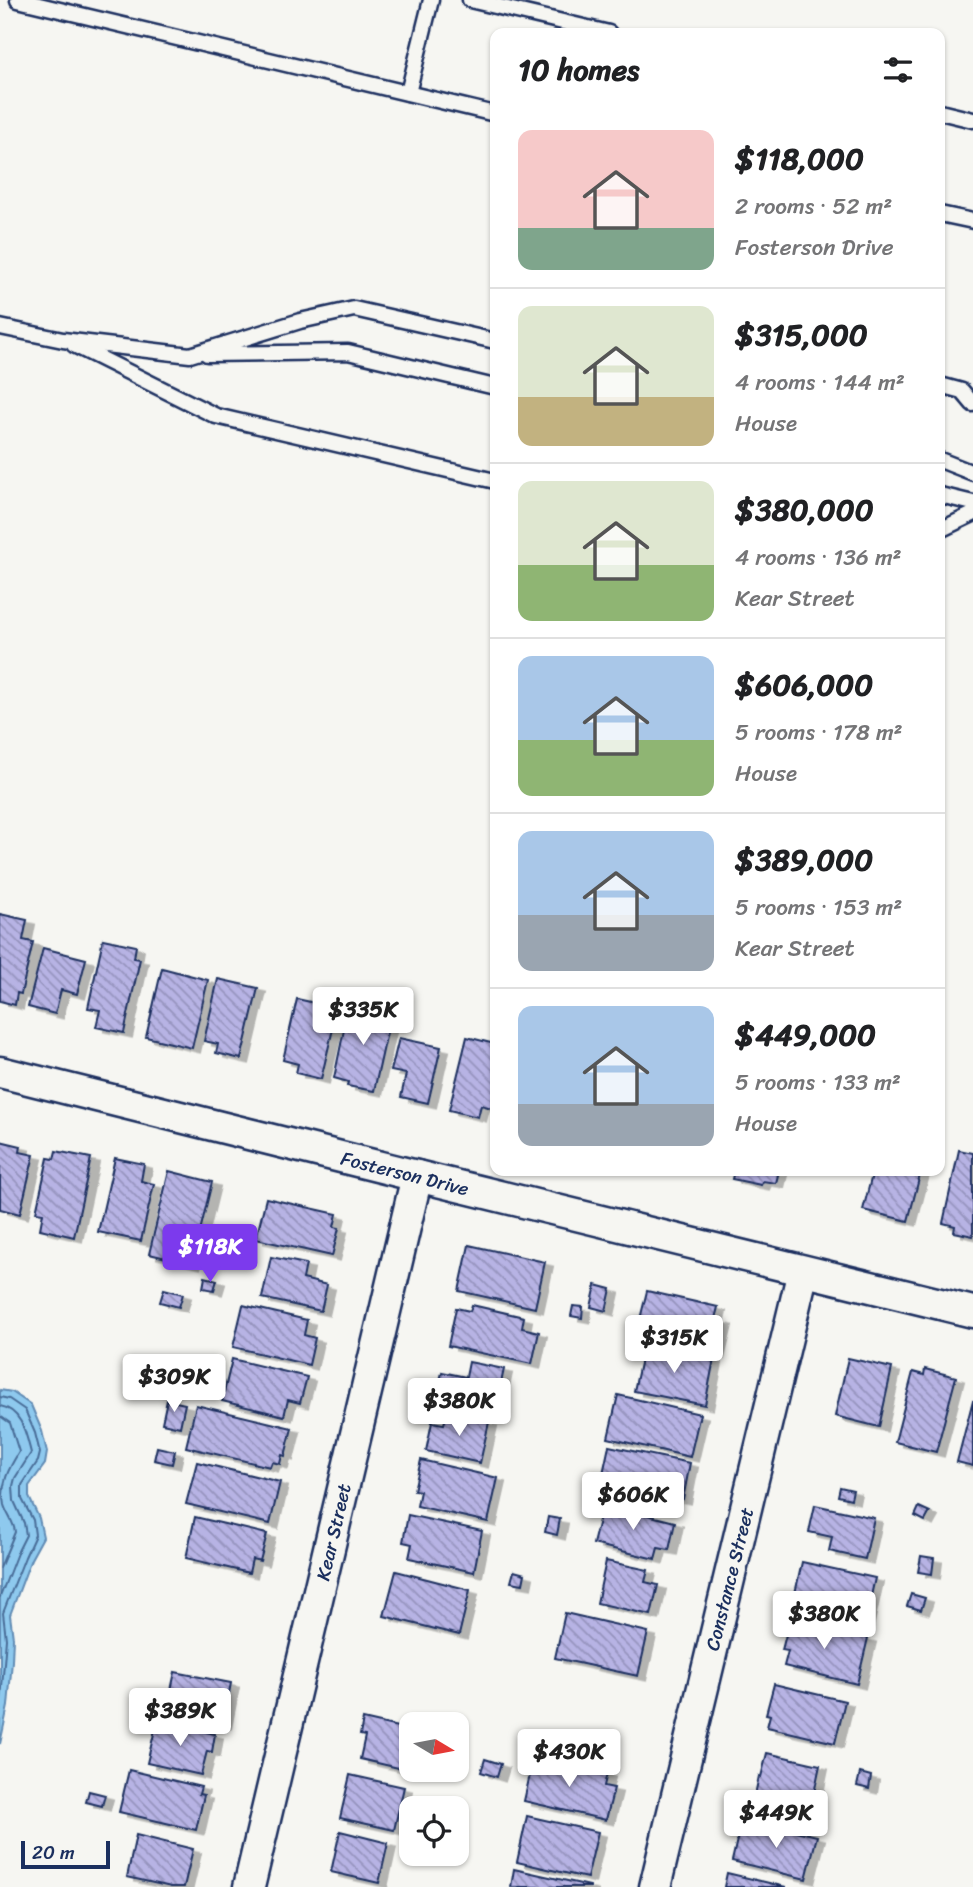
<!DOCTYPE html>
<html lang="en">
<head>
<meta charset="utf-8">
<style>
	body { margin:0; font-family:Sriracha,sans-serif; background:#f2f2f2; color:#202124; height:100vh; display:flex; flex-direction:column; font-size:26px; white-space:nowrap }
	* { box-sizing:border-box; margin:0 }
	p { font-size:23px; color:#757577 }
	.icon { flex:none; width:38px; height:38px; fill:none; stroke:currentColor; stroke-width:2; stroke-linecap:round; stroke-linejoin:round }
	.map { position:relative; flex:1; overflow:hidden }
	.drawer { position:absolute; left:490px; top:28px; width:455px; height:1148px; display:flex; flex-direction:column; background:#fff; border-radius:14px; box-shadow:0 2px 5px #0004 }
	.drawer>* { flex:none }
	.needle { width:46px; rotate:100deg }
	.controls { position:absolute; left:399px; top:1712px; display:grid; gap:14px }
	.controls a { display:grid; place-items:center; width:70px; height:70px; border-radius:14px; background:#fff; box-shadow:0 2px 5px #0004; font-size:35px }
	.scale { position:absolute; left:21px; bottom:18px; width:89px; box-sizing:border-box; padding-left:7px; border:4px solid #1b2f5e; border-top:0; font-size:19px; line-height:24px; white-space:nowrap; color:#1b2f5e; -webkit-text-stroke:5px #f6f6f2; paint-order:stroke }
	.price { position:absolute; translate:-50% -60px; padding:0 16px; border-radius:7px; background:#fff; color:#222; font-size:23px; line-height:46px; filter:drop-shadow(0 2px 4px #0008) }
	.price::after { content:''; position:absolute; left:50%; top:42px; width:21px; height:16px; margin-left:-10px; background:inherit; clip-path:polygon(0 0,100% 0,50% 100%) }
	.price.on { background:#7c3aed; color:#fff }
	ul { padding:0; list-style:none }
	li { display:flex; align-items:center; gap:21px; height:175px; padding:0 28px }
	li+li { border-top:2px solid #e0e0e0 }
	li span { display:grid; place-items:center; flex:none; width:196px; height:140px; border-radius:14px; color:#555 }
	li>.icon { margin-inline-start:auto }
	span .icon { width:84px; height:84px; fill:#fffc; stroke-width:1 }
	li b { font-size:30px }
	h2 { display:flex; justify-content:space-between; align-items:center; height:84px; padding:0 28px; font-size:30px }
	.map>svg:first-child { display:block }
	.water { fill:#8ec9ee; stroke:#608bb4; stroke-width:2 }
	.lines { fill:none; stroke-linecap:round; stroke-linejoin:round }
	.shore { stroke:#496d98; stroke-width:2 }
	.building { fill:url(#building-back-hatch); stroke:#1b2f5e; stroke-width:2; filter:url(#shadow) }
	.lane-casing { stroke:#1b2f5e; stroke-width:19 }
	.street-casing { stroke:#1b2f5e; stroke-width:35 }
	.lane { stroke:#f6f6f2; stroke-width:14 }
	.street { stroke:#f6f6f2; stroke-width:30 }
	.labels { text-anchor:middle; stroke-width:5; stroke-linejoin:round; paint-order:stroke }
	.street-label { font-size:19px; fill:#1b2f5e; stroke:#f6f6f2 }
</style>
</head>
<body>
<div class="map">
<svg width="973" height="1887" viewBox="0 0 973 1887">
	<defs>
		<pattern id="building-back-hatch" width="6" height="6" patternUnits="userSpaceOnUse" patternTransform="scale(1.75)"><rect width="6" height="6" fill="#b7b3e4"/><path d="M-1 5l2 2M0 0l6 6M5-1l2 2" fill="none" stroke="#9492bc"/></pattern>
		<filter id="shadow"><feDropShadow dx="8" dy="4.5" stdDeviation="0" flood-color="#0004"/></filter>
	</defs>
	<rect width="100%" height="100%" fill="#f6f6f2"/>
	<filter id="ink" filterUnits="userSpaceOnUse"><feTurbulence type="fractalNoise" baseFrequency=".0143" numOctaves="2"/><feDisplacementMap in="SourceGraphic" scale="14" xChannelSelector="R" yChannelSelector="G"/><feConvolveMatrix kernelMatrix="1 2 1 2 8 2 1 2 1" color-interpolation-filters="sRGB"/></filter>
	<g filter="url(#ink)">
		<path class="water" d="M0 1390 12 1392 31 1405 42 1431 47 1452 45 1464 29 1486V1497L39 1518 43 1537 31 1559 10 1615 13 1638 12 1661 8 1706 0 1744Z"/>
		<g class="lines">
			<g class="shore">
				<path d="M0 1397 9 1399 25 1410 35 1433 40 1453 38 1461 22 1485V1499L33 1520 35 1535 25 1557 3 1613 6 1639 0 1712"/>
				<path d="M0 1406C22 1410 26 1434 31 1453L15 1478 13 1486 14 1501 24 1523 26 1535 17 1553 0 1597"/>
				<path d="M0 1416 10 1423 19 1452C9 1468 0 1484 4 1505 7 1515 14 1522 15 1532L0 1568"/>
			</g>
		</g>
		<g class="building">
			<path d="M0 914 27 920 23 940 33 942 21 994 17 993 15 1005 0 1001Z"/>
			<path d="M103 939 136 946 134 958 140 959 124 1033 96 1027 100 1010 88 1008Z"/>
			<path d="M43 948 86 959 77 994 61 990 55 1014 28 1007Z"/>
			<path d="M162 968 208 980 192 1048 146 1037Z"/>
			<path d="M218 979 258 988 241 1059 216 1053 218 1044 204 1041Z"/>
			<path d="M297 999 338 1008 321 1079 296 1073 298 1064 283 1060Z"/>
			<path d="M361 1003 392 1010 374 1091 347 1086 348 1082 334 1078 347 1015 358 1017Z"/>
			<path d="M467 1037 495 1044V1109L481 1105 478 1117 449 1110Z"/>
			<path d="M399 1038 441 1047 428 1103 401 1097 406 1074 391 1071Z"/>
			<path d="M0 1141 21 1146 20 1152 34 1155 20 1214 0 1209Z"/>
			<path d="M959 1150 973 1153V1236L954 1232 955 1226 943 1223Z"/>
			<path d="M56 1151 91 1158 74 1237 40 1229 43 1213 36 1212 48 1158 54 1159Z"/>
			<path d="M115 1158 144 1164 141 1181 154 1184 141 1241 98 1232Z"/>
			<path d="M169 1171 212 1182 192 1264 149 1254Z"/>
			<path d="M734 1171H779L776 1183 763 1181 761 1185 732 1179Z"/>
			<path d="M873 1171H921L908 1221 863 1210Z"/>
			<path d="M266 1198 337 1214 334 1227 339 1228 332 1256 256 1239Z"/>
			<path d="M469 1245 545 1262 535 1308 459 1291Z"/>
			<path d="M271 1257 306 1264 303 1279 327 1285 321 1311 262 1298Z"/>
			<path d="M205 1277 217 1280 214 1290 203 1288Z"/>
			<path d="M596 1285 611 1289 606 1311 591 1307Z"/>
			<path d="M164 1289 183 1294 179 1307 160 1302Z"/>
			<path d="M647 1291 718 1307 715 1319 724 1321 716 1354 636 1335Z"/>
			<path d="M243 1305 307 1320 304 1335 315 1338 309 1365 233 1347Z"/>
			<path d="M472 1305 524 1317 522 1328 539 1332 532 1364 448 1346 456 1308 470 1311Z"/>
			<path d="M573 1306 583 1307 582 1318 571 1316Z"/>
			<path d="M644 1345 714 1359 705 1405 634 1391Z"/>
			<path d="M848 1358 892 1368 879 1427 835 1416Z"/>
			<path d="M232 1359 307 1377 300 1403 288 1400 284 1416 222 1401Z"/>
			<path d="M469 1362 504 1369 495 1411 436 1399 442 1372 466 1377Z"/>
			<path d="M925 1369 956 1377 936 1452 895 1442 913 1372 924 1375Z"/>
			<path d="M618 1395 700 1414 690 1457 608 1438Z"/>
			<path d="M167 1400 185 1404 180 1427 162 1423Z"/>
			<path d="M973 1400V1466L957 1462Z"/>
			<path d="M196 1405 292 1428 285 1456 282 1455 280 1464 272 1462 270 1467 186 1447Z"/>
			<path d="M447 1413 489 1422 480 1463 426 1451 432 1422 444 1424Z"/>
			<path d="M609 1446 690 1463 683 1499 673 1497 671 1507 599 1492Z"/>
			<path d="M157 1447 175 1451 172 1464 154 1460Z"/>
			<path d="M421 1460 498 1478 488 1522 417 1506 420 1491 414 1490Z"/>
			<path d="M197 1462 280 1482 270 1524 186 1504Z"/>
			<path d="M840 1487 853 1490 851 1499 838 1496Z"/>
			<path d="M603 1504 675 1522 669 1550 658 1548 655 1559 593 1544Z"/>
			<path d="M815 1505 874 1518 865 1559 829 1551 832 1537 809 1532Z"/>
			<path d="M919 1507 930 1512 925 1521 915 1516Z"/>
			<path d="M408 1515 482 1531 474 1572 409 1558 412 1544 403 1542Z"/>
			<path d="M195 1517 267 1534 260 1561 252 1559 249 1573 186 1558Z"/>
			<path d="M548 1517 560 1519 557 1535 545 1532Z"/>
			<path d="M921 1556 934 1558 932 1574 918 1572Z"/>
			<path d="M606 1561 648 1570 645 1582 658 1585 651 1615 597 1603Z"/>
			<path d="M802 1562 875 1578 865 1623 792 1607Z"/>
			<path d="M396 1571 470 1590 459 1635 384 1616Z"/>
			<path d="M514 1571 525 1574 523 1584 511 1582Z"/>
			<path d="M911 1594 925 1598 921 1610 907 1606Z"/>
			<path d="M565 1613 648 1632 638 1676 555 1658Z"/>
			<path d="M790 1619 868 1638 857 1684 784 1666 788 1651 782 1650Z"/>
			<path d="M175 1672 231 1683 223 1724 166 1713Z"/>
			<path d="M774 1684 845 1701 835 1743 767 1727 770 1715 766 1714Z"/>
			<path d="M363 1719 411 1730V1752L407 1770 360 1759 365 1736 360 1735Z"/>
			<path d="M157 1721 215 1734 212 1752 207 1751 201 1775 147 1763Z"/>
			<path d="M767 1753 820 1765 811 1808 755 1795 759 1776 761 1777Z"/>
			<path d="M534 1757 607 1773 604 1786 614 1788 606 1820 524 1801Z"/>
			<path d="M485 1759 501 1764 497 1777 481 1772Z"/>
			<path d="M129 1770 201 1787 199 1794 204 1795 196 1830 119 1812Z"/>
			<path d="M860 1773 871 1776 869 1789 857 1786Z"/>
			<path d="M350 1775 404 1787 394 1830 340 1818Z"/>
			<path d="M89 1791 105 1795 102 1806 86 1802Z"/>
			<path d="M527 1816 598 1832 587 1878 517 1862Z"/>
			<path d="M753 1821 817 1836 806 1879 732 1861 739 1831 750 1834Z"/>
			<path d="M340 1831 388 1843 379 1883 331 1872Z"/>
			<path d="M136 1835 193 1849 184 1887H171L127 1877Z"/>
			<path d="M514 1869 590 1886V1887H511Z"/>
			<path d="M727 1873 786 1887H724Z"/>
		</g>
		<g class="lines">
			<defs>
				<g id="lane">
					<path d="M18 0 495 114"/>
					<path d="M470 0 609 33"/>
					<path d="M408 93 431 0"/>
					<path d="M940 112 973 120"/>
					<path d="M940 214 973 221"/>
					<path d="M0 327 63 340 190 355 300 321 354 309 495 341"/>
					<path d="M74 345 216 416 495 481"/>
					<path d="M207 354 348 352 495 387"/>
					<path d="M940 385 962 391 973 404"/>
					<path d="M940 460 973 473"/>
					<path d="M940 495 973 503"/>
					<path d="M940 530 973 514"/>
				</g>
				<g id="street">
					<path d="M0 1072 417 1176 973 1312"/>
					<path d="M249 1887 417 1176"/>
					<path d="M655 1887 803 1271"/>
				</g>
			</defs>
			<use href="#lane" class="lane-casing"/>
			<use href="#street" class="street-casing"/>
			<use href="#lane" class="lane"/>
			<use href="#street" class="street"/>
		</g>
	</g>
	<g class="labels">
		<g class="street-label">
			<text transform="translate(405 1173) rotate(14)" y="7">Fosterson Drive</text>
			<text transform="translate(333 1532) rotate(-77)" y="7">Kear Street</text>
			<text transform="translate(729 1579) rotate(-76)" y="7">Constance Street</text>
		</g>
	</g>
</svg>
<div class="controls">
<a><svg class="needle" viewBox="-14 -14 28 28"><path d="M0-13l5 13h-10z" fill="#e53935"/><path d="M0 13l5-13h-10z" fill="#757577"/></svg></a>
<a><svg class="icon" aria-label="locate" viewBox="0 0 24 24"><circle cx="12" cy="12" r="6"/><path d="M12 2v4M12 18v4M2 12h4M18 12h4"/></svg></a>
</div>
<div class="scale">20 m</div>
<b class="price" style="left:363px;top:1047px">$335K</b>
<b class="price on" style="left:210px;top:1284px">$118K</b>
<b class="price" style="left:674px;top:1375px">$315K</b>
<b class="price" style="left:174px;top:1414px">$309K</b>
<b class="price" style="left:459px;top:1438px">$380K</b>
<b class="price" style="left:633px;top:1532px">$606K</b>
<b class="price" style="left:824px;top:1651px">$380K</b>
<b class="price" style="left:180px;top:1748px">$389K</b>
<b class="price" style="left:569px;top:1789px">$430K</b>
<b class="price" style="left:776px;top:1850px">$449K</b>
<section class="drawer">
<h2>10 homes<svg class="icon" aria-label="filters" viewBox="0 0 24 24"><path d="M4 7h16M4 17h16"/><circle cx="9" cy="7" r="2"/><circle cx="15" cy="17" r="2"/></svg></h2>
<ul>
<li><span style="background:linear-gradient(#f6c9c9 70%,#7fa58c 0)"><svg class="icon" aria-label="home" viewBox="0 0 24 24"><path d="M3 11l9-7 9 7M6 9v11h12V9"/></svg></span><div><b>$118,000</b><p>2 rooms · 52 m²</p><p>Fosterson Drive</p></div></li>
<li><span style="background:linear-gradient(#dfe7d0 65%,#c2b280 0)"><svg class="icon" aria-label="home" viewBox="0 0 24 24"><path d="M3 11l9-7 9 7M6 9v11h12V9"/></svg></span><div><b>$315,000</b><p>4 rooms · 144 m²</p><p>House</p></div></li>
<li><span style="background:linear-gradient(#dfe7d0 60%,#8fb573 0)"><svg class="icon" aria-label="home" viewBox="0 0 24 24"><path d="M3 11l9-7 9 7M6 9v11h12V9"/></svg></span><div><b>$380,000</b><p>4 rooms · 136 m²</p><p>Kear Street</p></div></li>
<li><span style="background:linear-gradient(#a9c7e8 60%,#8fb573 0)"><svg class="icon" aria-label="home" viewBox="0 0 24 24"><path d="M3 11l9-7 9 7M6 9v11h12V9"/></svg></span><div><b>$606,000</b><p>5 rooms · 178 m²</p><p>House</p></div></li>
<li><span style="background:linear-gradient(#a9c7e8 60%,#9aa5b1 0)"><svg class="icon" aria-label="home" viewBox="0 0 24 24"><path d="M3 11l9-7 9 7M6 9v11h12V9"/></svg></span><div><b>$389,000</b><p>5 rooms · 153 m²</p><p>Kear Street</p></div></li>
<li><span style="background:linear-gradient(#a9c7e8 70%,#9aa5b1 0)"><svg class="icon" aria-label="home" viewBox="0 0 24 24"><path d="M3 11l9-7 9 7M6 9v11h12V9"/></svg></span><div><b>$449,000</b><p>5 rooms · 133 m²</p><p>House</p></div></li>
</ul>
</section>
</div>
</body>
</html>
